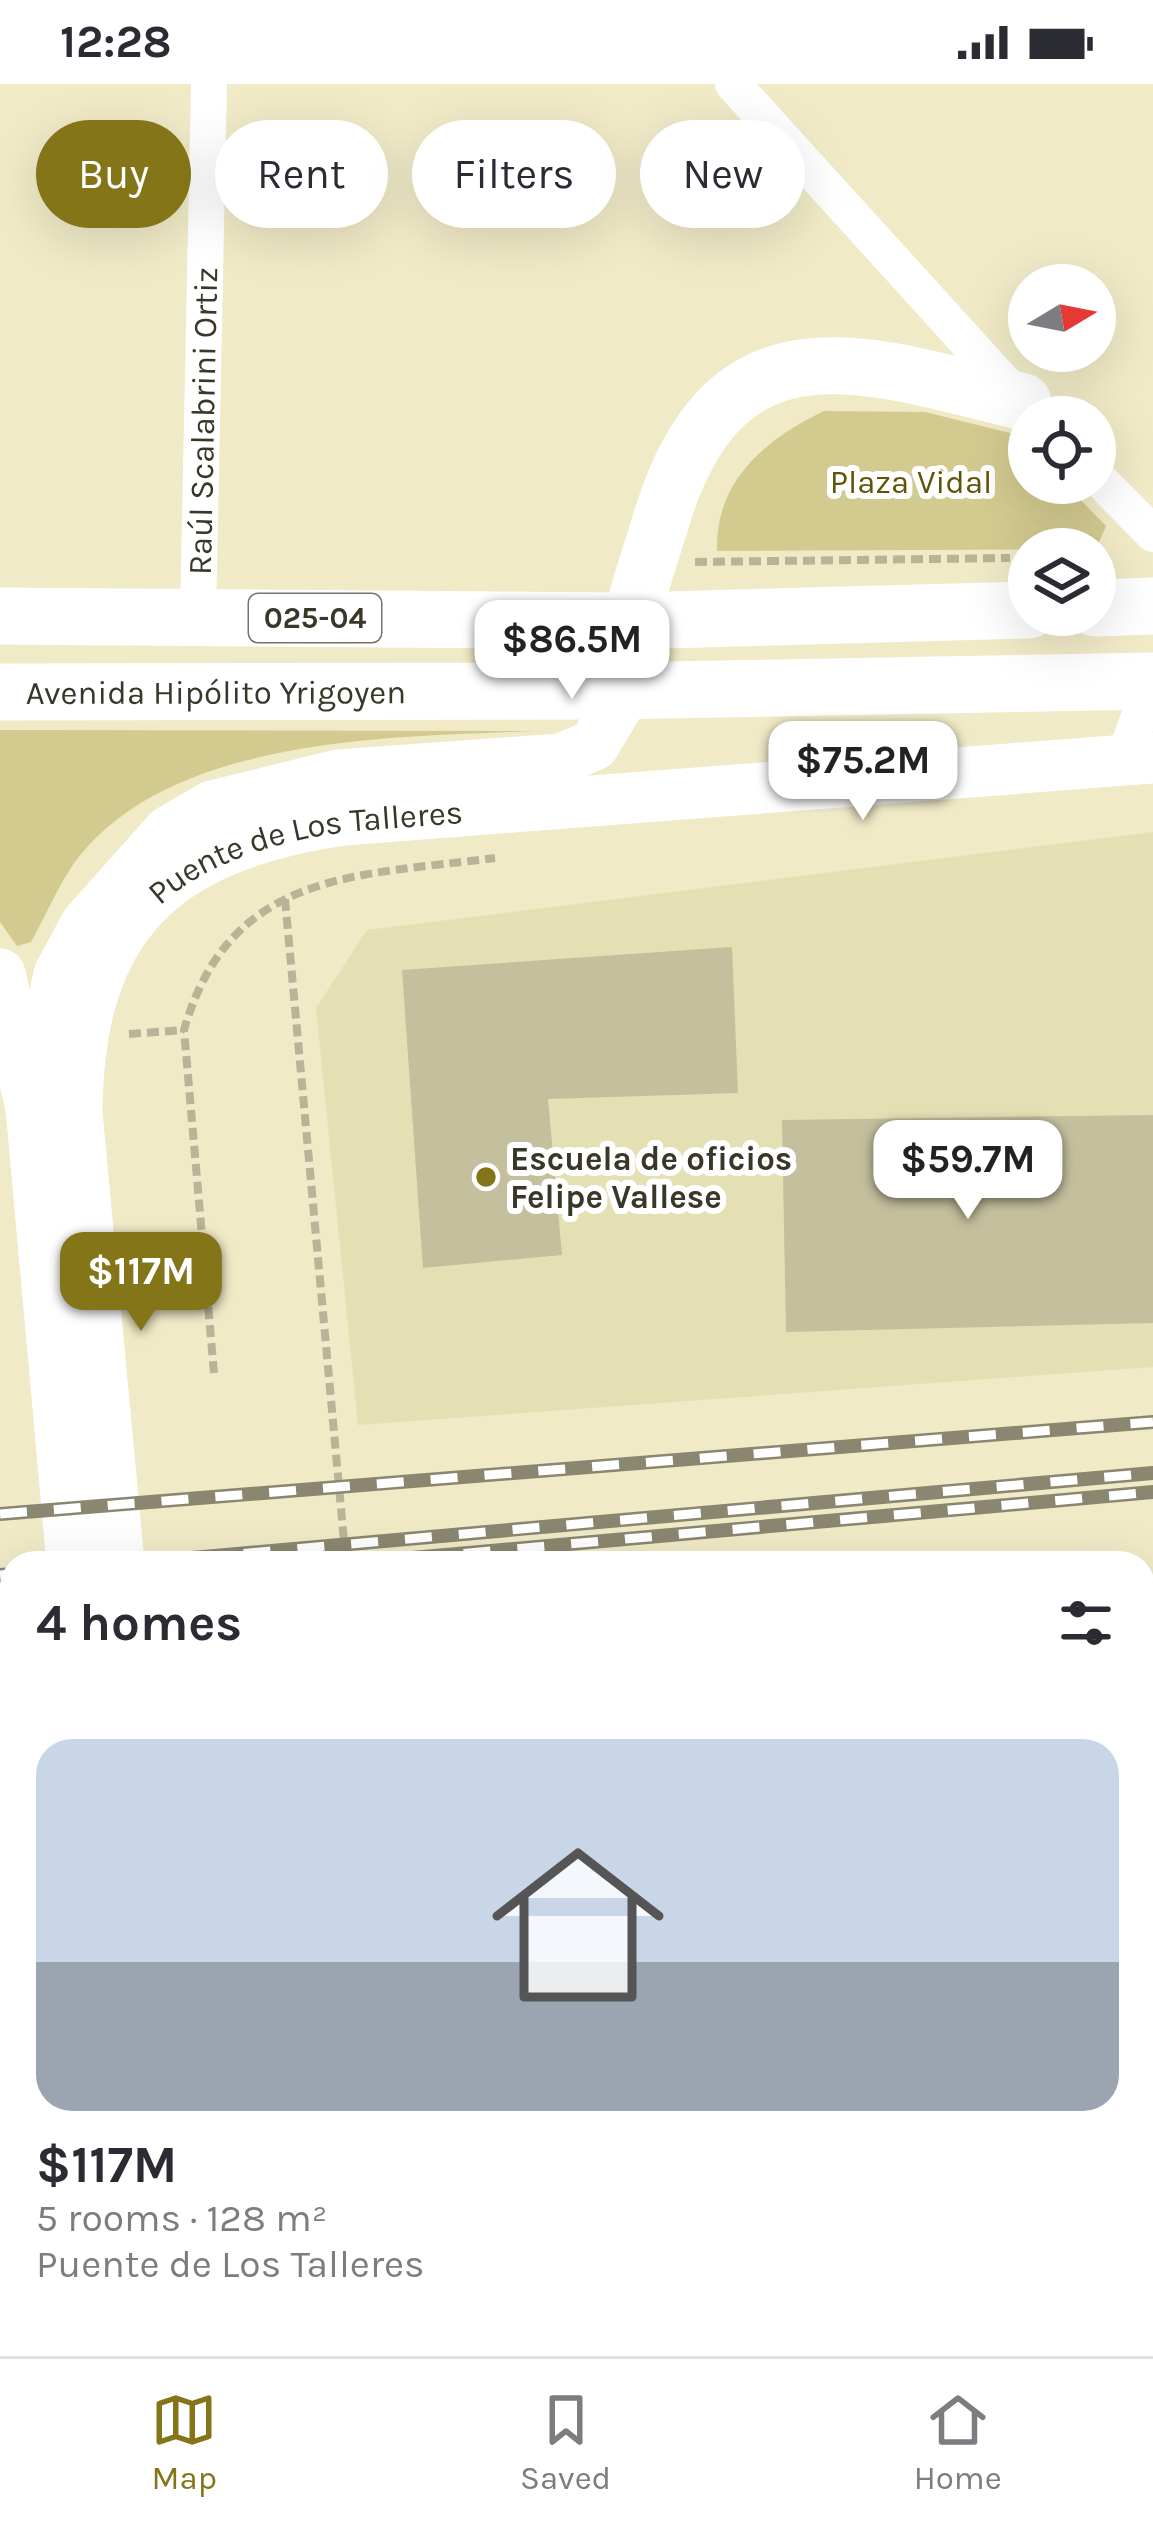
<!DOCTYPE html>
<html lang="en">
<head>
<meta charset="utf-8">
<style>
	body { margin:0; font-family:Karla,sans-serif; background:#f2f2f3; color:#2b2b33; height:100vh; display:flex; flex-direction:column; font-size:45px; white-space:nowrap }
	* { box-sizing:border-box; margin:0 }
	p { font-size:39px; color:#7c7c81 }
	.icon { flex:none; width:66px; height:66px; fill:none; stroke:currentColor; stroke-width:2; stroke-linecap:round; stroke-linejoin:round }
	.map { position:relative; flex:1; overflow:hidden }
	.details { position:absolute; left:0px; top:1467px; width:1155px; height:807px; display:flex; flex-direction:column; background:#fff; border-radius:36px 36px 0 0; box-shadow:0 12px 48px #0002 }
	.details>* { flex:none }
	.banner { position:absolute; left:36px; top:36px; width:1083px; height:108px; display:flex; gap:24px }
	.needle { width:78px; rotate:80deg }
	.controls { position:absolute; left:1008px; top:180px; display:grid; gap:24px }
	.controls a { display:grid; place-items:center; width:108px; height:108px; border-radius:50%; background:#fff; box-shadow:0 12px 48px #0002; font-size:60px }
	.price { position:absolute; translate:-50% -102px; padding:0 27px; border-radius:24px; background:#fff; color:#222; font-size:39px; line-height:78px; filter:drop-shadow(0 3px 6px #0008) }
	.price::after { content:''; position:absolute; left:50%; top:72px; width:36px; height:27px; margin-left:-18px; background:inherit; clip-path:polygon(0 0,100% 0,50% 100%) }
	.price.active { background:#837518; color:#fff }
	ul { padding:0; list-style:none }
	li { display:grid; align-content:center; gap:24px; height:636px; padding:0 36px }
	li span { display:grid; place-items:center; height:372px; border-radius:36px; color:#555 }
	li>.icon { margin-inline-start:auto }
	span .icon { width:216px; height:216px; fill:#fffc; stroke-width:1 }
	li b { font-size:51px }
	h2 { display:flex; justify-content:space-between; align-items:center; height:144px; padding:0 36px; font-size:51px }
	.chip { padding:0 42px; border-radius:54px; background:#fff; box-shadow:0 12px 48px #0002; font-size:42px; line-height:108px }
	.chip.active { background:#837518; color:#fff }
	.status { display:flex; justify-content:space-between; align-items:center; height:84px; padding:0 60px; background:#fff; direction:ltr }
	.status svg { height:33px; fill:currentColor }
	.menu { display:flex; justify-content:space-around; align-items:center; height:168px; border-top:3px solid #e1e1e2; background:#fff; font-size:33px; color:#7c7c81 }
	.menu a { display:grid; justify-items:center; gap:6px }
	.menu .active { color:#837518 }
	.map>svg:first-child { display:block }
	.built { fill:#e5dfb4 }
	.green { fill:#d3ca90 }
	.building { fill:#c4bf9d }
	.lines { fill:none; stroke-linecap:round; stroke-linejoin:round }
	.path { stroke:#b9b498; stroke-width:8; stroke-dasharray:12 6; stroke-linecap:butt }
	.lane { stroke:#fff; stroke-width:18 }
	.street { stroke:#fff; stroke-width:36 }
	.secondary { stroke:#fff; stroke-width:51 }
	.primary { stroke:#fff; stroke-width:57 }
	.rail-casing { stroke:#8a866f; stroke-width:14 }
	.rail { stroke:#fff; stroke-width:9; stroke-dasharray:27; stroke-linecap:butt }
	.poi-dot { fill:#837518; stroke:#fff; stroke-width:4.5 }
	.labels { text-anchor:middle; stroke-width:12; stroke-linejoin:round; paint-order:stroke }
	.shield { fill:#fff; stroke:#747369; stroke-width:3 }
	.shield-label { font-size:30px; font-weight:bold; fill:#393729 }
	.street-label { font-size:33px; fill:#393729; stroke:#fff }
	.park-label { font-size:33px; fill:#605507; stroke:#fff }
	.poi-label { font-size:33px; font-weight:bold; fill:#393729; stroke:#fff; text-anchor:start }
</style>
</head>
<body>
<div class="status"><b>12:28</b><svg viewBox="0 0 49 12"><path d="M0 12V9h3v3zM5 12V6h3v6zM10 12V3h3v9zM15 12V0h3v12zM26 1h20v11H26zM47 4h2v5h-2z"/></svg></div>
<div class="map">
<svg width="1153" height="2272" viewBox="0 0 1153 2272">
	<rect width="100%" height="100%" fill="#f0eac7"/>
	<g class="built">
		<path d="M1153 748V1283L358 1341 316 924 367 846Z"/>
		<path d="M12 1626V1957L0 1966V1627Z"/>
	</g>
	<g class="green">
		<path d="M824 327 925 328 1022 352 1029 360V399H1064L1106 442 1096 465 717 467C715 396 766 355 824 327Z"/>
		<path d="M0 646 534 647C393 653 180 652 82 769 61 794 47 830 31 858L17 862 0 838Z"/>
	</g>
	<g class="building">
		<path d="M732 863 738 1009 548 1015 562 1171 423 1184 402 886Z"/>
		<path d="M1153 1031V1239L786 1248 782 1036Z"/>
	</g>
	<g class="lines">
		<g class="path">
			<path d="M695 478 1010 474"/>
			<path d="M285 815 346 1479"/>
			<path d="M129 950 184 946"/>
			<path d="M214 1289 184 946C230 786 356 792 495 774"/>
			<path d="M1018 2262 1035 2272"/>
		</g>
		<path class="lane" d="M1143 1748 1153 1762"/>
		<g class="street">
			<path d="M733 0 1017 313"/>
			<path d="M1095 391 1153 450"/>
			<path id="s1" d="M198 532 209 0"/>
			<path d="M1123 678 1153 593"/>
			<path d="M483 2272 489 2262"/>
		</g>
		<g class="secondary">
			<path d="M0 890 31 1024 72 1479"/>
			<path d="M31 1024 59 890 86 840 169 747 212 722 338 691 561 675 594 661 627 606"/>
			<path id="s2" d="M119 1479 77 1029C78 841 163 762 344 736L1153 674"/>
			<path d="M1143 1573 1153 1571"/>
			<path d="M1143 1629 1153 1627"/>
			<path d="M0 2009 12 1998"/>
			<path d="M0 2095 12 2086"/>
			<path d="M0 2158 12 2148"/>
			<path d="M0 2234 12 2223"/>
		</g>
		<g class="primary">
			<path d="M1095 524 1153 522"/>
			<path d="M0 532 630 537 1029 526"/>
			<path d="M628 572C630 523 649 478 663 430 727 228 862 278 1023 318"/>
			<path id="s3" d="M0 608 609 607 1153 597"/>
		</g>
		<defs>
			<g id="rail">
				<path d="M0 1430 1153 1338"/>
				<path d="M136 1479 1153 1389"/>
				<path d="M356 1479 1153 1408"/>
				<path d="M0 1491 12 1490"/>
				<path d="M0 1511 12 1510"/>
			</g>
		</defs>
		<use href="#rail" class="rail-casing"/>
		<use href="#rail" class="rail"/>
	</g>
	<circle class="poi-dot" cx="486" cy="1093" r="12"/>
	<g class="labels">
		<rect class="shield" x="249" y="510" width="132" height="48" rx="9"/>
		<g class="shield-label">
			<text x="315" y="544">025-04</text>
		</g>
		<g class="street-label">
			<text dy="12" stroke="none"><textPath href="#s1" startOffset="195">Raúl Scalabrini Ortiz</textPath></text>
			<text dy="12" stroke="none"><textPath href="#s3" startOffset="216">Avenida Hipólito Yrigoyen</textPath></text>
			<text dy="12" stroke="none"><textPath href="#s2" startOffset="852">Puente de Los Talleres</textPath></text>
		</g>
		<g class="park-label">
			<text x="911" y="409">Plaza Vidal</text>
		</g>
		<g class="poi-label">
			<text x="510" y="1086">Escuela de oficios<tspan x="510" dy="38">Felipe Vallese</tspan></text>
		</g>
	</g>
</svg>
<div class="controls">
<a><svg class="needle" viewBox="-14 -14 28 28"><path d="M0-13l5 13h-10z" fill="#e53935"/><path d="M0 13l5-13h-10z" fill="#7c7c81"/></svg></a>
<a><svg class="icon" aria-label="locate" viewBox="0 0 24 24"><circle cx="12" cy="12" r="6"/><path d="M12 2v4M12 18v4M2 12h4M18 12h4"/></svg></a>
<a><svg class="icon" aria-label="layers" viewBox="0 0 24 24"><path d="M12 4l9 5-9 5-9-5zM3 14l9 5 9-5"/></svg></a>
</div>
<b class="price" style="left:572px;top:618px">$86.5M</b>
<b class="price" style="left:863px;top:739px">$75.2M</b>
<b class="price" style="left:968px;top:1138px">$59.7M</b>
<b class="price active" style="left:141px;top:1250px">$117M</b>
<div class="banner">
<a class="chip active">Buy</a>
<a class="chip">Rent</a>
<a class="chip">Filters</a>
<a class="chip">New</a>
</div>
<section class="details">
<h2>4 homes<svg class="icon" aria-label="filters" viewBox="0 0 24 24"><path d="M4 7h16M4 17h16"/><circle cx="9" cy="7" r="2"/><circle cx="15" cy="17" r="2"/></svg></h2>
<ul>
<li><span style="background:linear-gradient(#c9d6e8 60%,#9aa5b1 0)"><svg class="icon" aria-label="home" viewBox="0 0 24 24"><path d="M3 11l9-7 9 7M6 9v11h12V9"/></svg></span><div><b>$117M</b><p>5 rooms · 128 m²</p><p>Puente de Los Talleres</p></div></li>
</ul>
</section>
</div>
<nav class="menu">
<a class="active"><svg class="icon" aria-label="map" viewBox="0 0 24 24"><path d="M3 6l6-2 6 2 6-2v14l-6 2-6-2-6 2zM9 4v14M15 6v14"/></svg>Map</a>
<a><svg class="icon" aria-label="saved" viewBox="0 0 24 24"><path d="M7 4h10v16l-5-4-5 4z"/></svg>Saved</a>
<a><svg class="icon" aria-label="home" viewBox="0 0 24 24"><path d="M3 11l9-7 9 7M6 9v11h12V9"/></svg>Home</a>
</nav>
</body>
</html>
